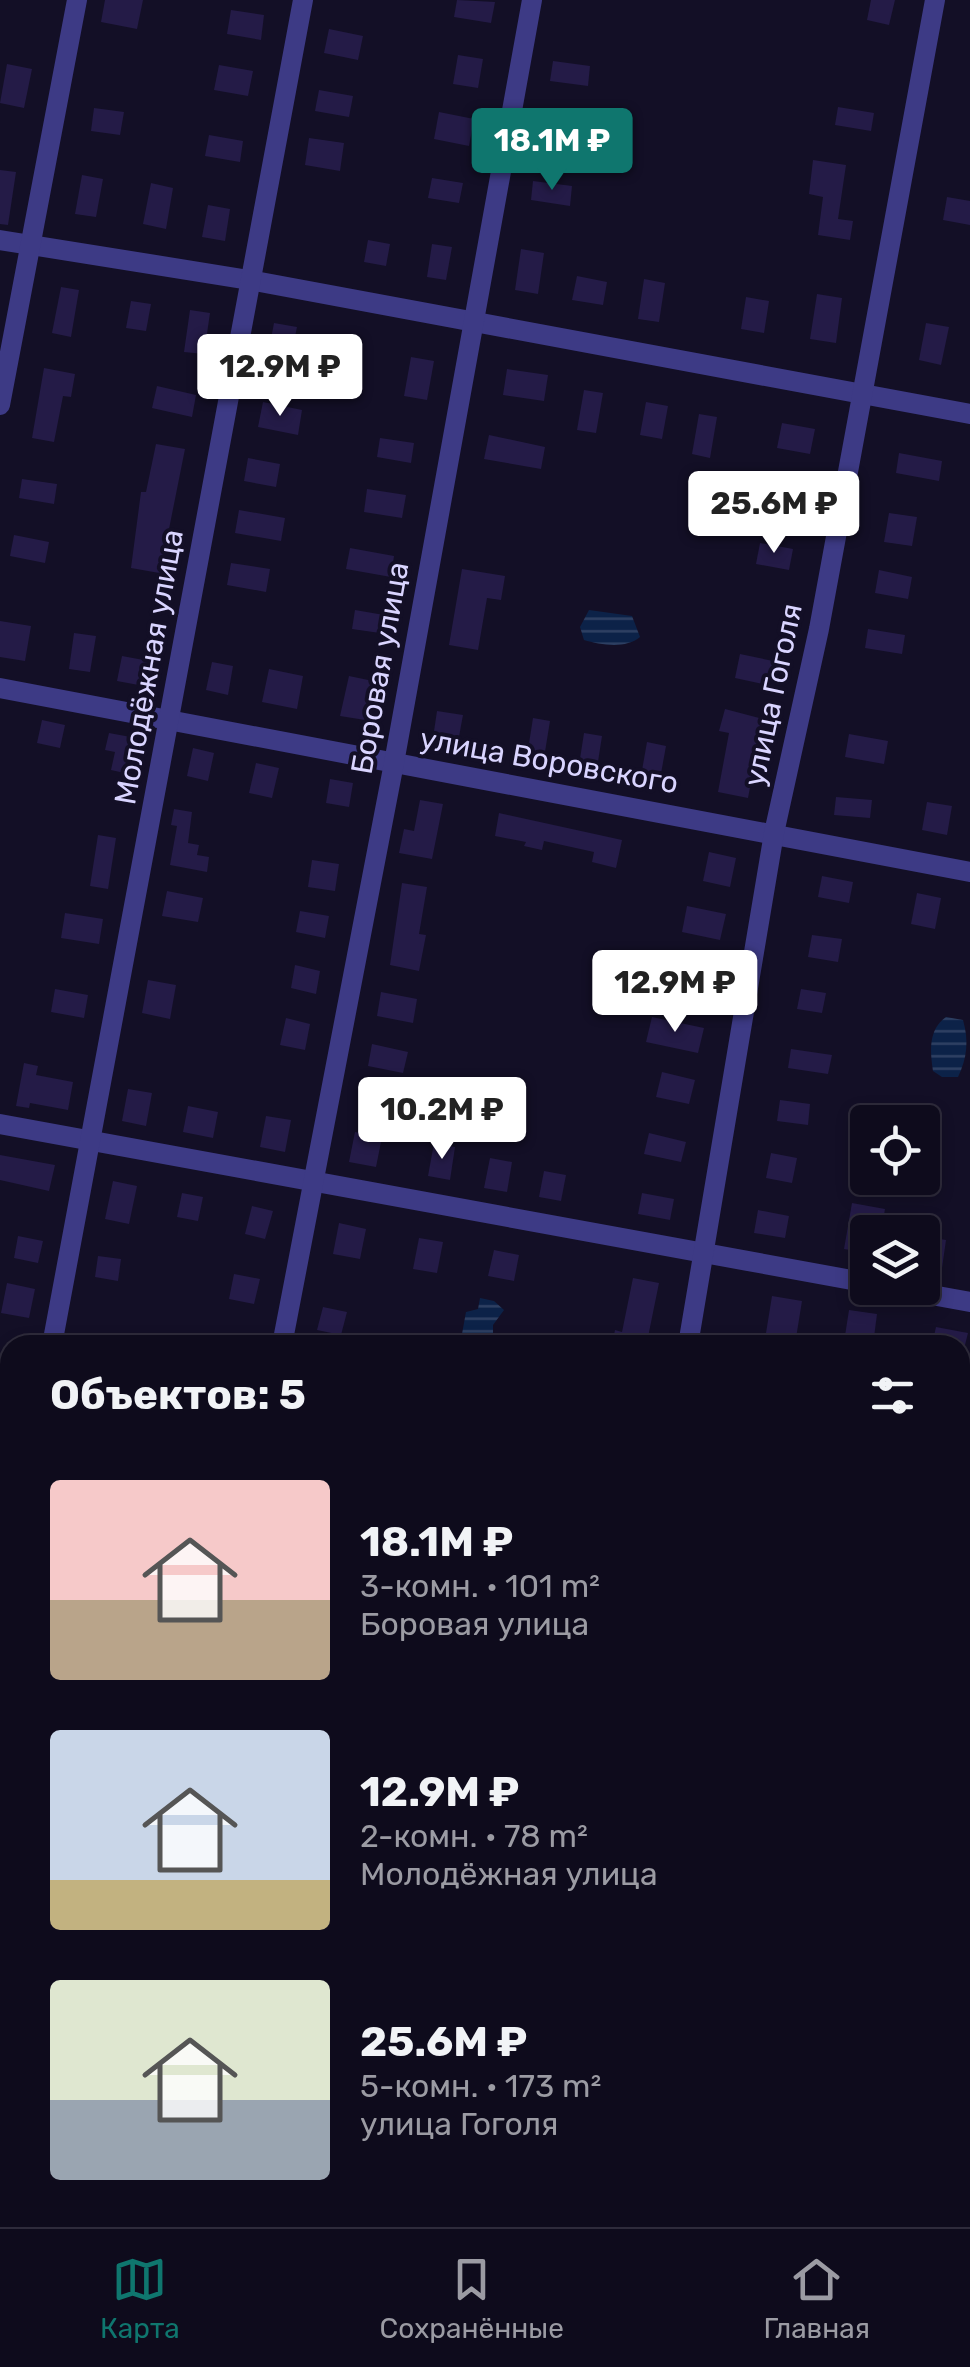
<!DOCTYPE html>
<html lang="ru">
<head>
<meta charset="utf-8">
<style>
	body { margin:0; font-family:Rubik,sans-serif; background:#171425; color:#f1f3f6; height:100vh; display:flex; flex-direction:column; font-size:38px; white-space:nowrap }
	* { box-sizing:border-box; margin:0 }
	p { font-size:32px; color:#9b9ba3 }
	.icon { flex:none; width:55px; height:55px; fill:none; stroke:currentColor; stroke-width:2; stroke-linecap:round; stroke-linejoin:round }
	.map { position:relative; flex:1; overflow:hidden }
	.drawer { position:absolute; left:0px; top:1335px; width:970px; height:892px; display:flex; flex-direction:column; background:#0e0b1c; border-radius:30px 30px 0 0; box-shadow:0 5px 15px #0003,0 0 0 2px #2e2b3b }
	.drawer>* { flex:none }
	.controls { position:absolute; left:850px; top:1105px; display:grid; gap:20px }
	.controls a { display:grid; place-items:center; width:90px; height:90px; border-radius:10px; background:#0e0b1c; box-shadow:0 5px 15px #0003,0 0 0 2px #2e2b3b; font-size:50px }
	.price { position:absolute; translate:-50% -85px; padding:0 22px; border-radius:10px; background:#fff; color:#222; font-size:32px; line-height:65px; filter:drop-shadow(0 2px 5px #0008) }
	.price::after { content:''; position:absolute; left:50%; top:60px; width:30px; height:22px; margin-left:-15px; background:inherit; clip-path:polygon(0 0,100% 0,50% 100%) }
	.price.current { background:#0f766e; color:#fff }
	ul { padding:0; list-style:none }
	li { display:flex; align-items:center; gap:30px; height:250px; padding:0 50px }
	li span { display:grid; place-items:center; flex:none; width:280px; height:200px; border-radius:10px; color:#555 }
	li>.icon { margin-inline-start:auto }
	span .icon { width:120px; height:120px; fill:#fffc; stroke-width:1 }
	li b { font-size:42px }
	h2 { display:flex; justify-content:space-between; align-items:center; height:120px; padding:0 50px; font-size:42px }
	.tab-bar { display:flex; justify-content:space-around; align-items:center; height:140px; border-top:2px solid #2e2b3b; background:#0e0b1c; font-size:28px; color:#9b9ba3 }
	.tab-bar a { display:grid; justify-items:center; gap:5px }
	.tab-bar .current { color:#0f766e }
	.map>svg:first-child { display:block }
	.water { fill:url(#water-rules) }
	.building { fill:#241b47 }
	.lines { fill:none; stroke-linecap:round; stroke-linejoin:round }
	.minor { stroke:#3d3a85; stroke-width:20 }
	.labels { text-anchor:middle; stroke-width:8; stroke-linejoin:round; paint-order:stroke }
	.street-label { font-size:30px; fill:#d9d4ff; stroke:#130f26 }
</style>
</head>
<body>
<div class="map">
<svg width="970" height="2227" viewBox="0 0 970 2227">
	<defs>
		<pattern id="water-rules" width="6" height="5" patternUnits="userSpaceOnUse" patternTransform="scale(2.5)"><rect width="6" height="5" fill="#0c2248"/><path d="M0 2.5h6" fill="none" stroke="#2f4163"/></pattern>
	</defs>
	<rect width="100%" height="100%" fill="#130f26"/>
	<g class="water">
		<path d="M589 610 632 616 640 637C626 649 601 645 584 640L580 627Z"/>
		<path d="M946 1017 963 1020C969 1041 967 1058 958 1077H942L933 1071C930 1051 928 1030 946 1017Z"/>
		<path d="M480 1298 494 1301 504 1310 493 1325V1345H460L466 1312 478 1309Z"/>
	</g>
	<g class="building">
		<path d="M105 0H143L137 29 101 22Z"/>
		<path d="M457 0 495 2 491 23 454 17Z"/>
		<path d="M871 0H895L889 25 867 20Z"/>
		<path d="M231 10 264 15 261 40 227 34Z"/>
		<path d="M329 29 363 36 358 60 324 53Z"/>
		<path d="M458 55 483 59 478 88 453 84Z"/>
		<path d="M553 61 590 66 588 86 550 81Z"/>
		<path d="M7 64 32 69 24 108 0 103Z"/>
		<path d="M219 65 253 71 248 96 214 90Z"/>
		<path d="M319 90 353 96 349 117 315 111Z"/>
		<path d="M838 107 874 113 871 131 835 125Z"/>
		<path d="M94 108 124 112 120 135 91 131Z"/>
		<path d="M439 112 474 119 469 146 434 139Z"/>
		<path d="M544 116 569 120 566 140 540 136Z"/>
		<path d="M209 135 243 141 240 162 205 156Z"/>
		<path d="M309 138 344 143 340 171 305 165Z"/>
		<path d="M813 160 846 165 838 219 853 221 850 240 818 235 823 197 809 194Z"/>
		<path d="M0 170 16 172 8 225 0 224Z"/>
		<path d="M82 175 103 179 96 217 75 214Z"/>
		<path d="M432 178 463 183 459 203 428 198Z"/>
		<path d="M533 181 572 186 570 206 531 200Z"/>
		<path d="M151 183 173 188 166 229 143 224Z"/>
		<path d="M947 197 970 201V225L943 220Z"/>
		<path d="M208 205 230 209 225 241 202 237Z"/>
		<path d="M368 240 390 244 386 266 364 262Z"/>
		<path d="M432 244 452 247 446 280 427 277Z"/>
		<path d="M521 249 544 253 538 294 515 290Z"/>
		<path d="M577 276 607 282 603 305 572 300Z"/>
		<path d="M644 279 665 283 659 322 638 319Z"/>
		<path d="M61 287 79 290 71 337 52 333Z"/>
		<path d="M817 294 842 298 836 343 810 339Z"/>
		<path d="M746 297 769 301 764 333 741 329Z"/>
		<path d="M131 301 151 304 146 331 126 328Z"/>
		<path d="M190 310 210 313 204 354 184 352Z"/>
		<path d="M274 323 297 327 287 376 265 371Z"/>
		<path d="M926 323 949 327 941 365 919 360Z"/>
		<path d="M326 339 360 345 355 372 321 365Z"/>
		<path d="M411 357 434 361 427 400 404 396Z"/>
		<path d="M44 368 75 374 71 397 63 396 54 442 32 438Z"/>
		<path d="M507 369 548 375 544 401 503 395Z"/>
		<path d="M157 386 196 395 192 417 152 408Z"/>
		<path d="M584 390 603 393 596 433 577 430Z"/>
		<path d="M263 402 302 410 298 435 258 427Z"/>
		<path d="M646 402 668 406 662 439 640 435Z"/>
		<path d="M699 414 717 417 710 458 692 454Z"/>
		<path d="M782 423 815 429 810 454 777 448Z"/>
		<path d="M489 435 545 447 541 469 484 459Z"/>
		<path d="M380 438 414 443 411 463 377 457Z"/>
		<path d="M156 444 185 449 166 544 170 545 165 574 131 568 141 492H146Z"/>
		<path d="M899 453 942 461 939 481 896 473Z"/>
		<path d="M248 458 280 464 276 487 244 481Z"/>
		<path d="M22 479 57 484 54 504 19 498Z"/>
		<path d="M781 484 806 489 801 514 776 509Z"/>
		<path d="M367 489 406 495 402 518 364 512Z"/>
		<path d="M239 510 285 518 281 541 235 533Z"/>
		<path d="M889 513 917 517 912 546 884 542Z"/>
		<path d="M14 535 49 542 45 563 10 556Z"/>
		<path d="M760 543 793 549 789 570 756 564Z"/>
		<path d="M350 548 394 556 391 577 346 569Z"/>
		<path d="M231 563 270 569 266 592 227 585Z"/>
		<path d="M462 569 505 576 501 600 487 598 478 650 449 645Z"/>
		<path d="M879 570 912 577 908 599 875 593Z"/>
		<path d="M355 610 384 615 380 633 352 629Z"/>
		<path d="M0 621 31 626 25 661 0 657Z"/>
		<path d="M868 629 905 635 902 654 865 648Z"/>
		<path d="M74 633 96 636 90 672 69 669Z"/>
		<path d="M740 654 773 661 767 685 735 678Z"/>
		<path d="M122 656 149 661 144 686 117 681Z"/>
		<path d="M212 662 233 666 228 695 206 690Z"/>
		<path d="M269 669 303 676 297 709 262 702Z"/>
		<path d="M349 676 373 681 365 720 340 716Z"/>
		<path d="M725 709 763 719 748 798 718 792 729 733 719 731Z"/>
		<path d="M437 711 463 715 458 742 433 738Z"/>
		<path d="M533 718 550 721 544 758 527 756Z"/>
		<path d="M42 720 65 725 60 748 37 743Z"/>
		<path d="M109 733 136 738 129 774 111 770 115 752 105 750Z"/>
		<path d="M584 733 602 736 597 768 579 765Z"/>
		<path d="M849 734 888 741 884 764 845 757Z"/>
		<path d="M647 742 666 746 660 779 641 776Z"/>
		<path d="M193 748 214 753 208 781 187 776Z"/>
		<path d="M256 763 279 768 272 798 249 793Z"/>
		<path d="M330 779 353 783 349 807 326 803Z"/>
		<path d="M836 797 872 800 870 818 834 815Z"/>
		<path d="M420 800 443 804 432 859 399 853 404 829 414 831Z"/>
		<path d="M927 802 952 806 947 835 922 830Z"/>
		<path d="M174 809 192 812 188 843 199 845 197 855 209 857 207 872 170 865 177 826 171 825Z"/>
		<path d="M499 813 622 840 616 868 592 862 594 852 544 841 542 850 524 846 526 842 495 836Z"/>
		<path d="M98 835 116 838 108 889 90 886Z"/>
		<path d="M709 852 736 858 730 887 703 881Z"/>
		<path d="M312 860 339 864 335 891 308 887Z"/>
		<path d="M822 876 853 882 849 903 818 897Z"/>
		<path d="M402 883 427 887 419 934 426 935 419 971 390 965Z"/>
		<path d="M167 891 203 898 198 922 162 916Z"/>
		<path d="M917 893 941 898 935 929 911 924Z"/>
		<path d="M687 906 726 914 720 940 682 932Z"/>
		<path d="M300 911 329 916 325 938 296 932Z"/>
		<path d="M65 913 103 919 99 944 61 938Z"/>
		<path d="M812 935 842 939 838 962 808 957Z"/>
		<path d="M676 963 714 972 709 992 671 983Z"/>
		<path d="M295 965 320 971 316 994 291 988Z"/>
		<path d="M148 980 176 985 170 1019 142 1013Z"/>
		<path d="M55 989 88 995 84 1018 51 1012Z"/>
		<path d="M801 989 826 993 822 1013 797 1009Z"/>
		<path d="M381 992 417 999 413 1023 377 1016Z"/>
		<path d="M652 1017 704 1028 698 1053 646 1042Z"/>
		<path d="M286 1018 310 1024 305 1050 280 1045Z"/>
		<path d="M372 1044 408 1052 403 1073 368 1066Z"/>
		<path d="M791 1049 832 1055 828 1074 788 1068Z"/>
		<path d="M24 1063 38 1066 36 1075 73 1082 68 1110 30 1103 29 1108 16 1106Z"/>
		<path d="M662 1072 695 1080 689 1104 656 1097Z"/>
		<path d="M128 1089 152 1093 146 1126 122 1121Z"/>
		<path d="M780 1100 810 1104 808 1125 777 1121Z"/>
		<path d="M188 1106 218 1112 213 1138 183 1132Z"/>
		<path d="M266 1116 291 1120 285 1152 260 1147Z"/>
		<path d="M355 1132 382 1137 376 1167 349 1162Z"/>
		<path d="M649 1133 686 1142 681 1162 644 1154Z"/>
		<path d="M434 1143 455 1147 450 1180 428 1176Z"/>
		<path d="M771 1153 797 1158 792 1183 766 1178Z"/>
		<path d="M0 1155 55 1165 49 1191 0 1180Z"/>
		<path d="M490 1158 512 1162 507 1192 484 1188Z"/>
		<path d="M544 1171 566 1175 561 1201 539 1197Z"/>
		<path d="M113 1181 137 1186 129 1224 105 1219Z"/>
		<path d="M182 1193 203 1197 198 1221 177 1217Z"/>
		<path d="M642 1193 674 1199 670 1220 638 1214Z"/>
		<path d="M852 1203 885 1209 881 1232H868V1253L844 1249Z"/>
		<path d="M252 1206 273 1211 265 1239 245 1234Z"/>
		<path d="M758 1210 789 1216 785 1238 754 1233Z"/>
		<path d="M339 1223 366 1229 360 1259 333 1254Z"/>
		<path d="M18 1236 43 1241 38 1263 14 1258Z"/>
		<path d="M922 1236 946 1240 942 1268 922 1265Z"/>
		<path d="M419 1238 443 1242 437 1273 413 1269Z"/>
		<path d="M494 1250 519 1255 514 1281 488 1276Z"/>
		<path d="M98 1256 121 1259 118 1281 95 1277Z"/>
		<path d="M234 1274 260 1279 254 1304 229 1299Z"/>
		<path d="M633 1278 659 1283 648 1337 656 1339 655 1345H612L615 1330 622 1332Z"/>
		<path d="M7 1283 35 1289 29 1318 1 1313Z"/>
		<path d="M772 1296 802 1301 796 1338 766 1333Z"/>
		<path d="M323 1307 347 1312 341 1335 317 1330Z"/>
		<path d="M849 1310 877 1314 873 1345 844 1342Z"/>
		<path d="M936 1327 968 1333 965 1345H932Z"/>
	</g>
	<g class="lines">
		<g class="minor">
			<path d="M0 240 249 280 970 414"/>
			<path d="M0 405 77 0"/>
			<path d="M0 688 970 872"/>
			<path d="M0 1124 868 1283"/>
			<path d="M893 1288 970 1302"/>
			<path d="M52 1345 303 0"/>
			<path d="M282 1345 394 763 532 0"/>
			<path d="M688 1345 774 833 819 629 935 0"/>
			<path d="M0 1612 10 1561"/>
			<path d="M960 1739 970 1741"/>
			<path d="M0 1781 10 1782"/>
			<path d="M960 1989 970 1935"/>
			<path d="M115 2227 117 2218"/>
			<path d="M332 2227 334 2218"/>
			<path d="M522 2227 524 2218"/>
			<path d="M918 2227 919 2218"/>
		</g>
	</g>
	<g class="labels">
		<g class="street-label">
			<text transform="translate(149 667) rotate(-80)" y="10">Молодёжная улица</text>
			<text transform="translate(380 668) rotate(-80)" y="10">Боровая улица</text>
			<text transform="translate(773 695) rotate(-78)" y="10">улица Гоголя</text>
			<text transform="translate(549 761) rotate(10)" y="10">улица Воровского</text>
		</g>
	</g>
</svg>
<div class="controls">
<a><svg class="icon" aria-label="locate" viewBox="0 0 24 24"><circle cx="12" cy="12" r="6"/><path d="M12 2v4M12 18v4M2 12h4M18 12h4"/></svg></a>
<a><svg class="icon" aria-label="layers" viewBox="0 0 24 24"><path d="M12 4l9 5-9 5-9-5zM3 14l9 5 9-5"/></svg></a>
</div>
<b class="price current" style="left:552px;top:193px">18.1M ₽</b>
<b class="price" style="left:280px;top:419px">12.9M ₽</b>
<b class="price" style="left:774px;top:556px">25.6M ₽</b>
<b class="price" style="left:675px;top:1035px">12.9M ₽</b>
<b class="price" style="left:442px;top:1162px">10.2M ₽</b>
<section class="drawer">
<h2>Объектов: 5<svg class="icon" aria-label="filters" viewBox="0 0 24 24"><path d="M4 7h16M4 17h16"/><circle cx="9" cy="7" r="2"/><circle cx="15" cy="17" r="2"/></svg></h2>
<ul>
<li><span style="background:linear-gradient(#f6c9c9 60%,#b9a48a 0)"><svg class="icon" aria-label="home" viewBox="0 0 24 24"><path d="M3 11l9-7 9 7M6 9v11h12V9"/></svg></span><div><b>18.1M ₽</b><p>3-комн. · 101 m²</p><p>Боровая улица</p></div></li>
<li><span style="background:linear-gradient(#c9d6e8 75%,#c2b280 0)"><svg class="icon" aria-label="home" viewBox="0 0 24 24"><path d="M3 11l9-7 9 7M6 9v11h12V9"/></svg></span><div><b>12.9M ₽</b><p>2-комн. · 78 m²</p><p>Молодёжная улица</p></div></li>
<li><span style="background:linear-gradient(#dfe7d0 60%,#9aa5b1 0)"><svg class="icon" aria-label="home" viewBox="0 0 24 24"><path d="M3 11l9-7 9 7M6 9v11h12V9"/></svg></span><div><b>25.6M ₽</b><p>5-комн. · 173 m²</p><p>улица Гоголя</p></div></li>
</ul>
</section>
</div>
<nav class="tab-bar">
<a class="current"><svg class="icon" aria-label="map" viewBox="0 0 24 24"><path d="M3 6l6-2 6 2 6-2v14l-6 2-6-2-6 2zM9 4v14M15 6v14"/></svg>Карта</a>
<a><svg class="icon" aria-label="saved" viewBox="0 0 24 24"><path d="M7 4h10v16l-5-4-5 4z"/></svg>Сохранённые</a>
<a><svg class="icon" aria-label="home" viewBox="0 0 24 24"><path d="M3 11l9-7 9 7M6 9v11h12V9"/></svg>Главная</a>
</nav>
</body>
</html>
